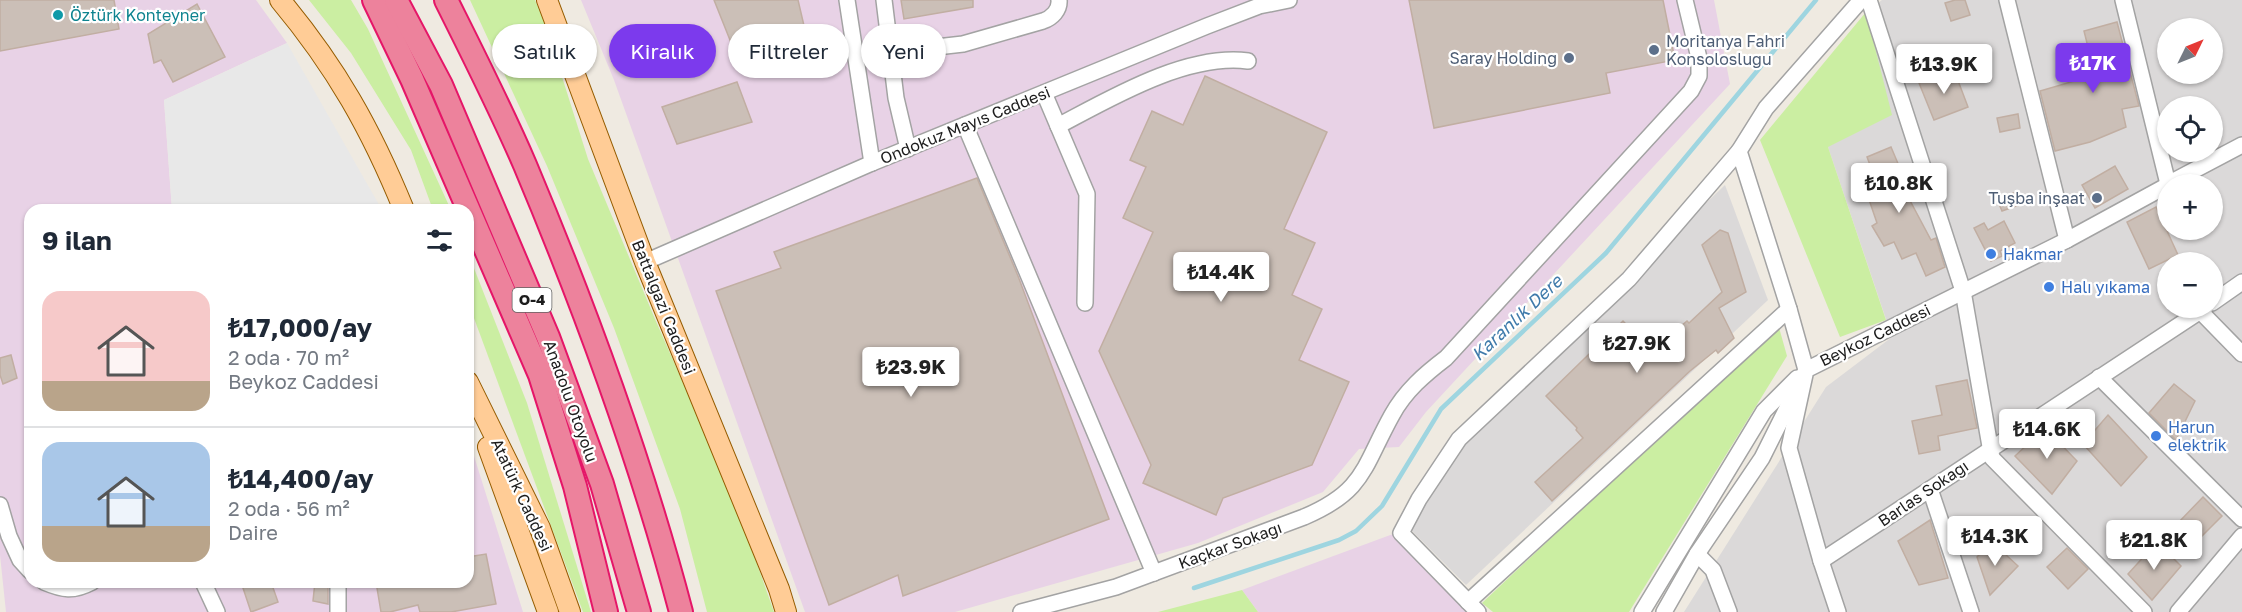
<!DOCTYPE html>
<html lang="tr">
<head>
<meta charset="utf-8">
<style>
	body { margin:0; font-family:"Golos Text",sans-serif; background:#f2f2f3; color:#1f2937; height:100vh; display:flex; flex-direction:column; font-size:22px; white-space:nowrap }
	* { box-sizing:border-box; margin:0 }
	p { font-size:20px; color:#747a83 }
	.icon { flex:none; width:33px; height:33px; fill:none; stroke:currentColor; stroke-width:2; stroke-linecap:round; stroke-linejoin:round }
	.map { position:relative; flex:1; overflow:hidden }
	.side { position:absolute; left:24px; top:204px; width:450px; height:384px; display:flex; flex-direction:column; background:#fff; border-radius:18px; box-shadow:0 2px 4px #0004 }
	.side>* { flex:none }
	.banner { position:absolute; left:492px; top:24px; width:570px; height:54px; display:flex; gap:12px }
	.needle { width:39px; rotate:47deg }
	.buttons { position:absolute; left:2157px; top:18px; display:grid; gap:12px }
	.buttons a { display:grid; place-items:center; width:66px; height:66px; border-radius:50%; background:#fff; box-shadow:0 2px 4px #0004; font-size:30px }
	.price { position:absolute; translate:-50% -51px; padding:0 14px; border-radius:6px; background:#fff; color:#222; font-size:20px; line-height:39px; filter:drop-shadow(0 2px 3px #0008) }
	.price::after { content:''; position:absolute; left:50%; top:36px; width:18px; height:14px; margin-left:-9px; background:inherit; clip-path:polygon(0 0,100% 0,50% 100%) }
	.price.on { background:#7c3aed; color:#fff }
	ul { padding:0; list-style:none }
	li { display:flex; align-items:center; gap:18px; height:150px; padding:0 18px }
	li+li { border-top:2px solid #e0e1e3 }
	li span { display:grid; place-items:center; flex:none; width:168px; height:120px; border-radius:18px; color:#555 }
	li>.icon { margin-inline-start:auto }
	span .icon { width:72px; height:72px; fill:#fffc; stroke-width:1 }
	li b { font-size:26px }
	h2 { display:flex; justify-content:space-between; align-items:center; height:72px; padding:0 18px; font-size:26px }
	.chip { padding:0 21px; border-radius:27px; background:#fff; box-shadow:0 2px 4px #0004; font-size:21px; line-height:54px }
	.chip.on { background:#7c3aed; color:#fff }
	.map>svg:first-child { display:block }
	.residential { fill:#dbd9d9; fill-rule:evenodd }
	.industrial { fill:#e8d2e6 }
	.grass { fill:#cbeea2 }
	.parking { fill:#e8e8e8 }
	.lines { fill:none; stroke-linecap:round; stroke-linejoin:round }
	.stream { stroke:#9ed5e0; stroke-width:4.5 }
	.building { fill:#cbbfb7; stroke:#c1aea2; stroke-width:1.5 }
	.minor-casing { stroke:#a3a3a3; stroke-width:18 }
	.major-casing { stroke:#955c00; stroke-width:22 }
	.highway-casing { stroke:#e51668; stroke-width:26 }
	.minor { stroke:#fff; stroke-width:15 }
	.major { stroke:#ffcc96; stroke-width:20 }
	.highway { stroke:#ed829c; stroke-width:22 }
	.culture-dot { fill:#0f9aa8; stroke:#fff; stroke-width:2 }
	.service-dot { fill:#5c6f8a; stroke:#fff; stroke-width:2 }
	.shop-dot { fill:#3f7fe0; stroke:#fff; stroke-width:2 }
	.labels { text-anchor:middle; stroke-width:4.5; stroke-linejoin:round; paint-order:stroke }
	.shield { fill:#fff; stroke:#606060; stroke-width:1.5 }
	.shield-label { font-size:15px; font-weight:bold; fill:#1c1c1c }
	.culture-label { font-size:16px; fill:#0d838f; stroke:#fff; text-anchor:start }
	.service-label { font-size:16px; fill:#4e5e75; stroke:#fff; text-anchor:end }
	.street-label { font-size:16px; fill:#1c1c1c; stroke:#fff }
	.shop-label { font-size:16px; fill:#366cbe; stroke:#fff; text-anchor:start }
	.water-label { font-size:18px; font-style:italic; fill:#407bab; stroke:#fff }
</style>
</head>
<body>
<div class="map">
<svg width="2242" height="612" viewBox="0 0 2242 612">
	<rect width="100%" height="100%" fill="#efeae1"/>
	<g class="residential">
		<path d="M1882 0H2242V612H1684L1826 387 1892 337 1828 147 1866 12ZM2168 28H2212V74H2168ZM2168 106H2212V152H2168ZM2168 184H2212V230H2168ZM2168 262H2212V308H2168Z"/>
		<path d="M1725 185 1768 300 1466 585 1403 522 1462 435Z"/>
	</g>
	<g class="industrial">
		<path d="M0 0H256L287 43 164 100 172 210H30V582H468V437L523 612H6L0 555Z"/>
		<path d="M581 0H1714L1730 84 1426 412 1399 447 1359 449 1323 492 1198 543 955 612H805L614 80Z"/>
		<path d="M1393 534 1472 612H1258L1242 590Z"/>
	</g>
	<g class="grass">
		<path d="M309 0H351L368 29 451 210H433L411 150 351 53Z"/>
		<path d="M470 0H535L544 20 588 159 655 319 736 504 774 612H707L680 509 614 328 547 166Z"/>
		<path d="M1866 12 1892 115 1828 147 1886 320 1840 337 1760 140Z"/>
		<path d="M468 253 527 403 591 612H583L468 302Z"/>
		<path d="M1778 324 1787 356 1629 612H1493L1482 603Z"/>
		<path d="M1242 590 1258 612H1158Z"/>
	</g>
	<path class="parking" d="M287 43 382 210H172L164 100Z"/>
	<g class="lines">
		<path class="stream" d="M1194 588 1339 540 1356 531 1382 506 1441 409 1606 253 1816 0"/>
	</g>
	<g class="building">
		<path d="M0 0H114L119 29 0 51Z"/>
		<path d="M714 0H798L809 47 742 70Z"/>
		<path d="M901 0H973V7L904 19Z"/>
		<path d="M1409 0H1663L1675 60 1606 73 1610 93 1434 128Z"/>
		<path d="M1955 0H1965L1970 15 1951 21 1945 3Z"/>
		<path d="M197 4 225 57 173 82 161 60 154 63 148 34Z"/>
		<path d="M2117 22 2139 106 2122 109 2126 127 2090 142 2055 151 2040 91 2095 75 2084 31Z"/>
		<path d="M1954 70 1968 107 1934 120 1919 83Z"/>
		<path d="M1205 76 1327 132 1284 229 1315 243 1292 295 1322 309 1299 360 1349 382 1312 465 1223 498 1216 515 1143 483 1151 465 1099 351 1153 232 1123 218 1146 167 1130 160 1152 111 1183 125Z"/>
		<path d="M737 82 752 122 677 144 662 107Z"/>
		<path d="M2018 114 2020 128 2000 132 1997 118Z"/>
		<path d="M1891 147 1899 166 1896 168 1910 191 1906 193 1931 240 1936 238 1945 267 1926 276 1916 253 1902 259 1894 242 1884 246 1872 226 1877 223 1864 185 1876 181 1867 157Z"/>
		<path d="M2115 166 2128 189 2095 208 2082 185Z"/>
		<path d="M977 178 1018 276 1109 519 903 596 898 575 829 605 716 291 781 268 774 252Z"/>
		<path d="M2014 193 2019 205 2002 211 1997 199Z"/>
		<path d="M2156 207 2178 255 2149 269 2127 222Z"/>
		<path d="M2004 221 2015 243 2000 251 2002 256 1991 261 1974 228 1984 223 1988 230Z"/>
		<path d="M1720 230 1728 233 1746 292 1719 308 1734 338 1718 353 1716 350 1690 371 1552 501 1535 482 1583 438 1576 430 1577 428 1546 396 1623 321 1651 350 1653 348 1654 349 1687 321 1689 323 1722 292 1702 245Z"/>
		<path d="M11 355 17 378 3 384 0 375V358Z"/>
		<path d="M1967 380 1977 428 1938 436 1940 450 1919 454 1912 421 1942 415 1936 386Z"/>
		<path d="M2174 384 2195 401 2176 440 2149 413Z"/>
		<path d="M2108 415 2147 457 2121 486 2083 444Z"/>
		<path d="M2045 428 2077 461 2052 494 2015 456Z"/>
		<path d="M2203 497 2222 516 2195 543 2177 524Z"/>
		<path d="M1930 520 1948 578 1919 585 1898 541Z"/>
		<path d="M1992 542 2018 566 1990 595 1977 557Z"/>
		<path d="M2157 542 2181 566 2152 600 2128 574Z"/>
		<path d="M2067 548 2088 569 2068 589 2047 567Z"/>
		<path d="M486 554 496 604 451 612H420L418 605 390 612H381L376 582H468V557Z"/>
		<path d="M241 582H271L278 602 251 612Z"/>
		<path d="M315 582H328V604L313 601Z"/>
	</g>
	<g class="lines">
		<defs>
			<g id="minor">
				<path d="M847 0 872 163"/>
				<path d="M884 0 896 98 908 149"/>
				<path d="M1869 0 1963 291 1992 458 2144 612"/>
				<path d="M2007 0 2067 240"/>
				<path d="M2123 0 2168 184"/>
				<path d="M891 55 928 48 963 44 1043 21C1052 18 1060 10 1059 0"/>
				<path d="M1044 93 1087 194 1085 303"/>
				<path d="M965 125 1154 573"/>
				<path d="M1058 126C1111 98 1187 53 1248 61"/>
				<path d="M2168 184 2242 145"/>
				<path d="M645 262 872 163 1207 26 1259 6 1289 0"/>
				<path d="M2212 303 2242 282"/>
				<path d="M2200 311 2242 354"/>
				<path d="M2099 377 2242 519"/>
				<path d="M1930 489 1971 612"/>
				<path d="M0 505 9 536 20 560 30 571"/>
				<path d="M1697 554 1713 570 1729 612"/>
				<path d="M1821 561 2205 308"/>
				<path d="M44 582C63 590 73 592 92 582"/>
				<path d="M203 582 217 612"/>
				<path d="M338 582V612"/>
				<path d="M1468 602 1789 309"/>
				<path d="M1021 612 1116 587 1304 517C1365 491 1363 467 1392 415 1405 391 1425 374 1446 358L1691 91 1699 76V58L1685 0"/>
				<path d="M1478 612 1401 533 1419 499 1459 439 1629 279 1739 151"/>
				<path d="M1642 612 1764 411 1797 378"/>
				<path d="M1664 612 1697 554 1762 458 1806 370 1789 309 1739 151 1766 108 1861 0"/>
				<path d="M1838 612 1821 561 1789 448 1806 370 2067 240 2168 185"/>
				<path d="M2178 612 2242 536"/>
			</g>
			<g id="major">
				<path d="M280 0C336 67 371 129 404 210"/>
				<path d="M547 0 645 262 779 589 786 612"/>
				<path d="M468 382 540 528 570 612"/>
				<path d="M488 447 548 612"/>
			</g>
			<g id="highway">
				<path d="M374 0 412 79 540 375 575 486 606 612"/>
				<path d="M396 0 441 85 548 337 602 484 639 612"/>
				<path d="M446 0C473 54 501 109 525 165 586 310 641 460 681 612"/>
			</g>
		</defs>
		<use href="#minor" class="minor-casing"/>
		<use href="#major" class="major-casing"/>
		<use href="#highway" class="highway-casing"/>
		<use href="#minor" class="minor"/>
		<use href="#major" class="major"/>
		<use href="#highway" class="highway"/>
	</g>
	<circle class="culture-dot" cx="58" cy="15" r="6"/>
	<g class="service-dot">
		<circle cx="1654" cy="50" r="6"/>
		<circle cx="1569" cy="58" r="6"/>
		<circle cx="2097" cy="198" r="6"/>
	</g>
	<g class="shop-dot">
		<circle cx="1991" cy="254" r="6"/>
		<circle cx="2049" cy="287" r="6"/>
		<circle cx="2156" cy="436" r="6"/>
	</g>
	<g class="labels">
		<rect class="shield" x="512.5" y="288" width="39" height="24" rx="4.5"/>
		<g class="shield-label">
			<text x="532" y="305">O-4</text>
		</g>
		<g class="culture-label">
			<text x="70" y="21">Öztürk Konteyner</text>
		</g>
		<g class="service-label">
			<text x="1666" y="47" text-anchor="start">Moritanya Fahri<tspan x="1666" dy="18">Konsolosluğu</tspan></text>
			<text x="1557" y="64">Saray Holding</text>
			<text x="2085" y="204">Tuşba inşaat</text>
		</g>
		<g class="street-label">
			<text transform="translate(965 125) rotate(-22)" y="6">Ondokuz Mayıs Caddesi</text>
			<text transform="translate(664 307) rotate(68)" y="6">Battalgazi Caddesi</text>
			<text transform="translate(1875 335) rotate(-26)" y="6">Beykoz Caddesi</text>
			<text transform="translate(571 401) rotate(70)" y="6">Anadolu Otoyolu</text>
			<text transform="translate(1923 493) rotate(-34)" y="6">Barlas Sokağı</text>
			<text transform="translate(522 495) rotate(65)" y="6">Atatürk Caddesi</text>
			<text transform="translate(1230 545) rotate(-20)" y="6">Kaçkar Sokağı</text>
		</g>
		<g class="shop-label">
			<text x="2003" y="260">Hakmar</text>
			<text x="2061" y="293">Halı yıkama</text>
			<text x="2168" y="433">Harun<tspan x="2168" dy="18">elektrik</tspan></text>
		</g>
		<g class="water-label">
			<text transform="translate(1517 318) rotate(-43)" y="6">Karanlık Dere</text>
		</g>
	</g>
</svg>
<div class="buttons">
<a><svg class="needle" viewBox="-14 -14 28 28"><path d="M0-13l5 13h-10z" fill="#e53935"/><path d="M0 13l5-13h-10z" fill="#747a83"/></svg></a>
<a><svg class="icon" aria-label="locate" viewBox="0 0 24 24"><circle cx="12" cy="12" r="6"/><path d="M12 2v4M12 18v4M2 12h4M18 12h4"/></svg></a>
<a>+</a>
<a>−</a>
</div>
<b class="price on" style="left:2093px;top:94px">₺17K</b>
<b class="price" style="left:1944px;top:95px">₺13.9K</b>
<b class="price" style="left:1899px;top:214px">₺10.8K</b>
<b class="price" style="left:1221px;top:303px">₺14.4K</b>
<b class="price" style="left:1637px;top:374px">₺27.9K</b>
<b class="price" style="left:911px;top:398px">₺23.9K</b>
<b class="price" style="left:2047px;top:460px">₺14.6K</b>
<b class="price" style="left:1995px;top:567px">₺14.3K</b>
<b class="price" style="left:2154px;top:571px">₺21.8K</b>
<div class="banner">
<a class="chip">Satılık</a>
<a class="chip on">Kiralık</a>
<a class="chip">Filtreler</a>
<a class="chip">Yeni</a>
</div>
<section class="side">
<h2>9 ilan<svg class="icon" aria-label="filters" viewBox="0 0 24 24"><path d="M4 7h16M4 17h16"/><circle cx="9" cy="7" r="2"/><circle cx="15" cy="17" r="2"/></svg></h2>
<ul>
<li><span style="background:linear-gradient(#f6c9c9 75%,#b9a48a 0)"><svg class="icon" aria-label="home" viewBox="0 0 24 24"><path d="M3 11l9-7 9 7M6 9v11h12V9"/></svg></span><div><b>₺17,000/ay</b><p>2 oda · 70 m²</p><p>Beykoz Caddesi</p></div></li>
<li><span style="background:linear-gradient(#a9c7e8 70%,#b9a48a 0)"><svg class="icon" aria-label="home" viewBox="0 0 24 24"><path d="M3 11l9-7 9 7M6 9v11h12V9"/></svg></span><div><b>₺14,400/ay</b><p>2 oda · 56 m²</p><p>Daire</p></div></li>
</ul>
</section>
</div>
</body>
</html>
